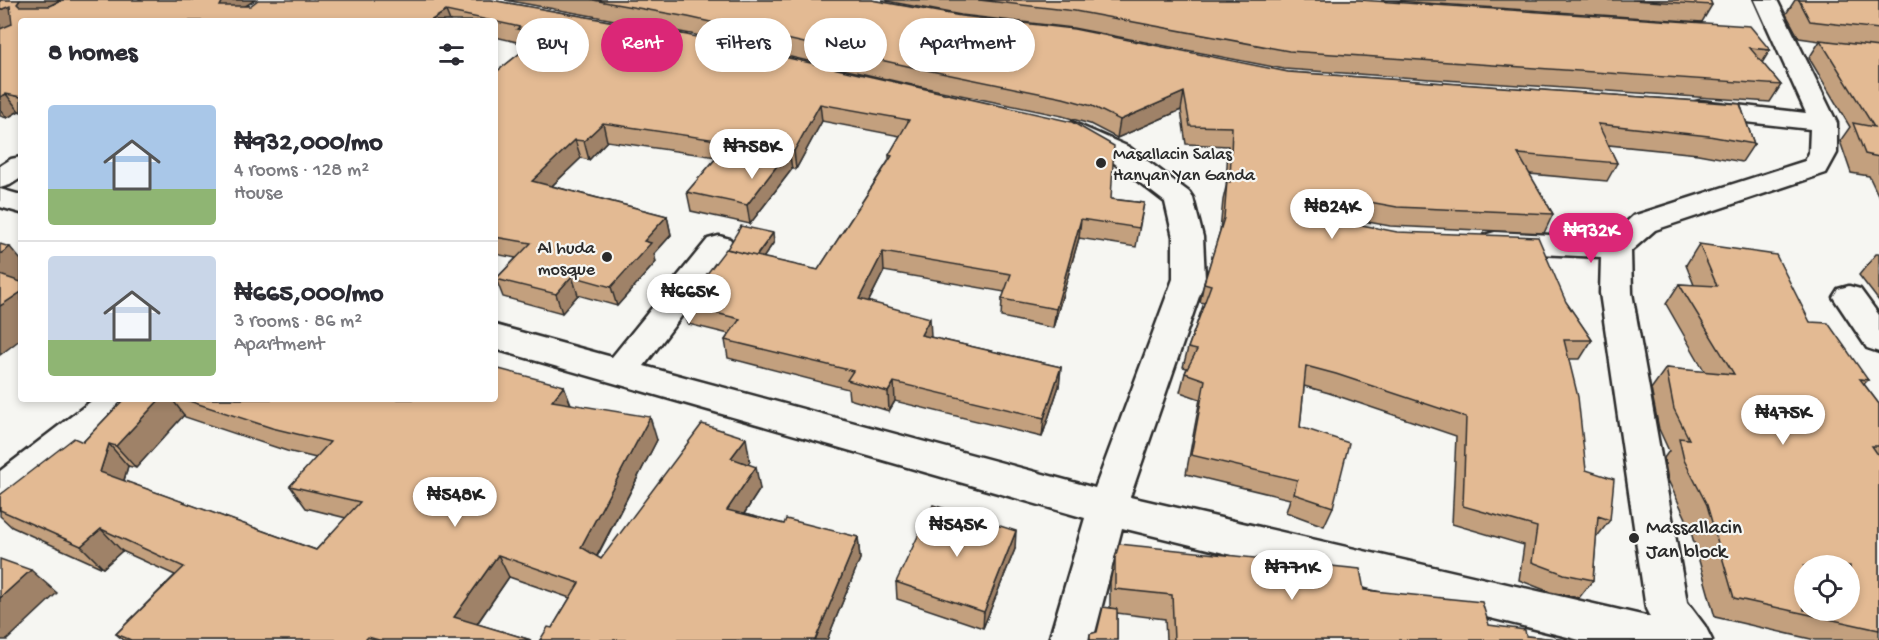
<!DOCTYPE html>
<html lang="en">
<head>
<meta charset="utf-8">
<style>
	body { margin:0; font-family:"Gochi Hand",sans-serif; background:#f2f2f3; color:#2b2b33; height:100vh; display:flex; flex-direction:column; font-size:22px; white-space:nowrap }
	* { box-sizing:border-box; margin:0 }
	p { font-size:20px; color:#7c7c81 }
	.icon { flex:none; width:33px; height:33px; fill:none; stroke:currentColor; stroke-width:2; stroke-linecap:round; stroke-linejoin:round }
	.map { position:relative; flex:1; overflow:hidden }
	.details { position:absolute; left:18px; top:18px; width:480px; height:384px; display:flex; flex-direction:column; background:#fff; border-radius:6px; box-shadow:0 3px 9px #0003 }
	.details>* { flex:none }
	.banner { position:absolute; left:516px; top:18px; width:570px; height:54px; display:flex; gap:12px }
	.buttons { position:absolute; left:1794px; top:555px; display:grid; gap:12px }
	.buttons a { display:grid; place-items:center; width:66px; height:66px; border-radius:50%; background:#fff; box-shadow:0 3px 9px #0003; font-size:30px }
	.price { position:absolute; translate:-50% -51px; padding:0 14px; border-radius:21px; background:#fff; color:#222; font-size:20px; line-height:39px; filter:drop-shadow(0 2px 3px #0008) }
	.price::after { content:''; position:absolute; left:50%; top:36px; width:18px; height:14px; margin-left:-9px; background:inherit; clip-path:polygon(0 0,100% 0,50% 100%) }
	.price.current { background:#db2777; color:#fff }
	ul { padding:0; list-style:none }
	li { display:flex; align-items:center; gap:18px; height:150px; padding:0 30px }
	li+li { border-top:2px solid #e1e1e2 }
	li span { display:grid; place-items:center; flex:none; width:168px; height:120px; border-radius:6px; color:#555 }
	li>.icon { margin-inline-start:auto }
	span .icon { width:72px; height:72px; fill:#fffc; stroke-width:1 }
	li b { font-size:26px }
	h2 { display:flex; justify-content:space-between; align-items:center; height:72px; padding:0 30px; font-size:26px }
	.chip { padding:0 21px; border-radius:27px; background:#fff; box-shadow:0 3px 9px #0003; font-size:21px; line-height:54px }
	.chip.current { background:#db2777; color:#fff }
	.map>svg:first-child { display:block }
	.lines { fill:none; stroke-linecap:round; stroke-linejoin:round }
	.minor-casing { stroke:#2b2b2b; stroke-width:5 }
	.minor { fill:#f6f6f2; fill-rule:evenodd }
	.wall { fill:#c3a07e; stroke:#2b2b2b; stroke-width:1.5; fill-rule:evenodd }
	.shaded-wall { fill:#9f8267; stroke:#2b2b2b; stroke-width:1.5 }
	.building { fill:#e3ba93; stroke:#2b2b2b; stroke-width:1.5; fill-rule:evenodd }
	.poi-dot { fill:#2b2b2b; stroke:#f6f6f2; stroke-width:2 }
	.labels { text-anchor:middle; stroke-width:4.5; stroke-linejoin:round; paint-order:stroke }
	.poi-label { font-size:18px; fill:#2b2b2b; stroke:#f6f6f2; text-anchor:start }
	.near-poi-label { font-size:21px; fill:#2b2b2b; stroke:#f6f6f2; text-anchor:start }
</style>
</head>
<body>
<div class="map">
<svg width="1879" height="640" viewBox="0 0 1879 640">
	<rect width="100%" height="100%" fill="#f6f6f2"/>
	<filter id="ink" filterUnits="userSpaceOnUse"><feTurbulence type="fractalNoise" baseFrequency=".0167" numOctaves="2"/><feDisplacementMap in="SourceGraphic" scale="12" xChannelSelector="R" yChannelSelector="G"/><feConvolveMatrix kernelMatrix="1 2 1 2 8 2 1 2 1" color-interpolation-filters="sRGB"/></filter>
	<g filter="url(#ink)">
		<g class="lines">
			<defs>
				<g id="minor">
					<path d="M1755 0H1777L1837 123V153L1826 173 1655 230 1631 251 1632 293 1687 602 1705 626 1712 640H1580L1122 528 1093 640H1049L1085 518 495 349V325L612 357 708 239 719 236 730 239 734 246 644 366 1095 488 1173 279V237L1165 202 1109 159 1063 136 1059 130 1063 124 1072 122 1129 147 1189 192 1193 198 1203 237 1205 279 1130 497 1650 617 1646 609 1600 293 1601 257 1495 252 1484 249 1480 242 1484 235 1495 232 1609 238 1633 216 1805 161 1809 153 1810 129 1700 117 1691 115 1687 109 1691 103 1700 101 1806 113Z"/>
					<path d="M21 157V178L10 185 0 188V166L11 159Z"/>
					<path d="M0 189 21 195V213L0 207Z"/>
					<path d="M1849 286 1860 289 1879 315V352L1867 348 1833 297 1838 289Z"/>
					<path d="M94 399H137L132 408 14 504 0 509V471Z"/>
				</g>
			</defs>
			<use href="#minor" class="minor-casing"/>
			<use href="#minor" class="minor"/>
		</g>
		<g class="wall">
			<path d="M0 0H61L49 6 63 0H255L245 6 491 0 687 35 1111 199 1144 203 1136 247 1079 238 1053 328 1001 317 1002 299 1005 292 884 271 869 301 930 337 1061 367 1059 386 1042 437 895 401 889 411 849 399 848 389 728 358 725 340 729 334 688 324 683 305 774 242 763 258 818 270 889 160V155L900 136 822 121 796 169H792L750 224 691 211 687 192 717 157 607 141 589 160 581 158 552 186 667 216 671 235 654 254 656 262 617 306 578 295 562 313 503 297 496 279 516 258 495 254V73L528 47 522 46 521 43 495 37V21H21V112L19 111 7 118 0 116Z"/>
			<path d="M505 0H871L961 16 1288 72 1740 104 1754 144 1742 162 1698 154 1608 145 1617 163 1607 181 1529 174 1553 214 1544 233 1390 226 1357 220 1351 221 1352 223 1566 302 1592 340 1580 359H1568L1586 470 1610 520 1596 538 1593 580 1579 598 1550 592 1519 580 1524 545 1452 524 1456 436 1329 393 1304 386 1300 427 1333 507 1324 526 1286 512 1290 499 1186 474 1200 399 1180 392 1185 373 1187 368 1183 367 1188 348 1204 303 1200 302 1204 283 1220 231 1223 200 1226 187 1228 146 1186 144 1181 110 1117 138 1090 124 1062 116 912 85 691 34Z"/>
			<path d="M881 0H1360L1770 50 1762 63 1781 85 1770 102 1284 69 1073 28 961 15Z"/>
			<path d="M1381 0H1710L1712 5 1702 22Z"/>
			<path d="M1795 0H1879V197L1869 176 1851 173 1840 141 1850 127 1809 58 1820 41 1799 38 1786 14Z"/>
			<path d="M1699 244 1810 322 1868 380 1864 384 1879 404V640H1815L1715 617 1689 525 1668 480 1664 458 1669 451 1659 429 1651 389 1666 368 1705 372 1666 304 1679 284 1694 285 1686 265Z"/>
			<path d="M1876 254H1879V301L1859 275Z"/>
			<path d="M564 386 571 404 657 440 597 557 601 559 750 461 748 464 760 489 744 514 784 524 858 537 860 559 827 640H540L552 628 570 598 509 577 477 624 531 640H123L116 634 175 575 122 551 103 568 12 527 0 516V495L83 442 124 399H495ZM184 415 185 417 287 451 316 458 290 486 306 508 346 518 316 550 124 481 128 466 136 468Z"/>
			<path d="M1015 549 983 628 897 599 896 582Z"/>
			<path d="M1115 558 1364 590 1526 636 1567 640H1166L1165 619 1117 613V640H1089L1090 634 1097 632 1110 608V582Z"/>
		</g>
		<g class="shaded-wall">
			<path d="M20 0H61L33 14 28 21 17 4Z"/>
			<path d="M223 0H255L233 14 220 6Z"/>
			<path d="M10 6 21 22 0 32V10Z"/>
			<path d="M446 11 450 21H430Z"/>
			<path d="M1184 92 1181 110 1117 138 1120 120Z"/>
			<path d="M6 94 19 111 7 118 0 109V97Z"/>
			<path d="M820 104 822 121 796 169 794 151Z"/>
			<path d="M603 123 607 141 589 160 584 141Z"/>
			<path d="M575 140 581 158 538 199 532 181Z"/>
			<path d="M789 150 792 169 750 224 747 205Z"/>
			<path d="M1364 201 1357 220 1345 223 1346 212 1352 204Z"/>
			<path d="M667 216 671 235 654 254 656 262 617 306 611 287 644 241Z"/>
			<path d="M1081 219 1079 238 1053 328 1056 309Z"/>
			<path d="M773 233 774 242 757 267 756 257Z"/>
			<path d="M10 247 21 260V286L0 296V254Z"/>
			<path d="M883 252 884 271 860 318 859 299Z"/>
			<path d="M572 276 578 295 562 313 556 294Z"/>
			<path d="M21 292V339L0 355V306Z"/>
			<path d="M930 318 931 336 921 354V335Z"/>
			<path d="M1061 367 1059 386 1042 437 1044 418Z"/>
			<path d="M894 382 895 401 889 411 888 392Z"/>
			<path d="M564 386 572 408 552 401Z"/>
			<path d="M160 399H172L184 415 136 468 116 446Z"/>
			<path d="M650 417 657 440 590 569 581 547Z"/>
			<path d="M746 438 750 461 736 481 731 458Z"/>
			<path d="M109 444 128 466 120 494 100 472Z"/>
			<path d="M756 467 760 489 732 532 727 510Z"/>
			<path d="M101 529 122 551 103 568 81 546Z"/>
			<path d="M1016 531 1015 549 983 628 984 612Z"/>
			<path d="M858 537 860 559 827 640H815Z"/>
			<path d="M498 555 509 577 467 638 454 617Z"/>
			<path d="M31 570 57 593 7 640H0V598Z"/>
		</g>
		<g class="building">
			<path d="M0 0H20L17 4 19 6H50L63 0H223L220 6H250L258 0H491L687 35 1072 122 1114 146 1111 199 1144 203 1139 228 1081 219 1056 309 1002 299 1011 274 883 252 859 299 930 318 921 335 1061 367 1044 418 894 382 888 392 847 380 853 371 725 340 740 319 683 305 726 249 818 270 892 156 889 155 909 120 820 104 794 151 789 150 747 205 687 192 730 142 603 123 584 141 575 140 532 181 667 216 644 241 651 243 611 287 572 276 556 294 496 279 531 243 495 237V73L544 34 517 29 520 27 446 11 430 21H21V97L6 94 0 97V29L12 24 10 6 0 10Z"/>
			<path d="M593 0H871L961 16 1074 29 1288 72 1740 104 1754 144 1709 136 1598 124 1617 163 1518 154 1553 214 1397 207 1364 201 1352 204 1346 212 1352 223 1397 232 1538 237 1566 302 1592 340H1564L1578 397 1586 470 1614 479 1610 520 1598 516 1593 580 1564 574 1532 562 1537 527 1463 506 1466 417 1336 374 1306 366 1300 427 1349 443 1333 507 1294 494 1297 480 1191 455 1205 380 1185 373 1197 350 1188 348 1211 285 1204 283 1224 218 1227 181 1230 182 1232 127 1190 126 1184 92 1120 120 1092 106 1063 98 912 67 688 17Z"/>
			<path d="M979 0H1360L1750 26 1770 50 1750 48 1781 85 1289 51 1075 11Z"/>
			<path d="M1632 0H1710L1712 5Z"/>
			<path d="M1799 0H1879V29L1810 21Z"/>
			<path d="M1820 40 1879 47V157L1865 154 1853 123 1874 127Z"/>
			<path d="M741 226 773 233 756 256 727 249Z"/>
			<path d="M0 244 10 247 0 254Z"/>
			<path d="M1699 244 1776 255 1810 322 1828 323 1868 380 1860 379 1879 404V446H1872L1879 456V630L1734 598 1707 505 1684 460 1679 438 1689 439 1674 409 1666 368 1734 374 1679 284 1717 286ZM1804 566H1850V610H1804Z"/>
			<path d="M0 275 21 282V292L0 306Z"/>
			<path d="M495 368 564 386 552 401 650 417 581 547 601 559 702 424 746 438 731 458 756 467 727 510 784 524 786 519 858 537 815 640H540L548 627 552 628 579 583 498 555 454 617 531 640H379L368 637 365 640H131L116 634 184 567 101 529 81 546 0 510V495L74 438 83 442 124 399H160L116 446 109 444 100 472 316 550 360 502 290 486 330 442 272 428 183 399H495Z"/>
			<path d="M933 505 1016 531 984 612 896 582Z"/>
			<path d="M1119 544 1360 569 1364 590 1482 602 1489 625 1525 630 1526 636 1567 640H1174L1172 595 1115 589V558Z"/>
			<path d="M0 559 31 570 0 598Z"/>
			<path d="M1103 607 1117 609V640H1090V634L1097 632Z"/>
		</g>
	</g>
	<g class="poi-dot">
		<circle cx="1101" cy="163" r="6"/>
		<circle cx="607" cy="257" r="6"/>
		<circle cx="1634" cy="538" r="6"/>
	</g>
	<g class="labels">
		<g class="poi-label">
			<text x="1113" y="159">Masallacin Salas<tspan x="1113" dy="21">Hanyan Yan Ganda</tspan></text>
			<text x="595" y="253" text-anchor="end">Al huda<tspan x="595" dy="21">mosque</tspan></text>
		</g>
		<g class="near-poi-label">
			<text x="1646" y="533">Massallacin<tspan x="1646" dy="24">Jan block</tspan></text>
		</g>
	</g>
</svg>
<div class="buttons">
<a><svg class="icon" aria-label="locate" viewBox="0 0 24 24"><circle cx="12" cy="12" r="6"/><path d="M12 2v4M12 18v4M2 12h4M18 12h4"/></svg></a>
</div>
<b class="price" style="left:752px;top:180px">₦758K</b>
<b class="price" style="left:1332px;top:240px">₦824K</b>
<b class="price current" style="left:1591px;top:264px">₦932K</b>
<b class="price" style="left:689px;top:325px">₦665K</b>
<b class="price" style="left:1783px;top:446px">₦475K</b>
<b class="price" style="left:455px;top:528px">₦548K</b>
<b class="price" style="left:957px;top:558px">₦545K</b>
<b class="price" style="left:1292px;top:601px">₦771K</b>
<div class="banner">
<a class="chip">Buy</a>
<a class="chip current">Rent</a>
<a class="chip">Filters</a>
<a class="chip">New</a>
<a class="chip">Apartment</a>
</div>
<section class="details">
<h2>8 homes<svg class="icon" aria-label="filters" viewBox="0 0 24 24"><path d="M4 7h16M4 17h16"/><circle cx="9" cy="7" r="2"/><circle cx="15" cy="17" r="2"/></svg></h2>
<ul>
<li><span style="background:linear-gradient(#a9c7e8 70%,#8fb573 0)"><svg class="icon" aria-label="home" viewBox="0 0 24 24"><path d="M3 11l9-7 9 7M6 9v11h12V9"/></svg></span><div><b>₦932,000/mo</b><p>4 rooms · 128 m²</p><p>House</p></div></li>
<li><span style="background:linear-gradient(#c9d6e8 70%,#8fb573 0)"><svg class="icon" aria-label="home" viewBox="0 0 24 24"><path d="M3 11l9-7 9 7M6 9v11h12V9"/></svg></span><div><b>₦665,000/mo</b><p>3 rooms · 86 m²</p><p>Apartment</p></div></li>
</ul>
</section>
</div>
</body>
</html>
